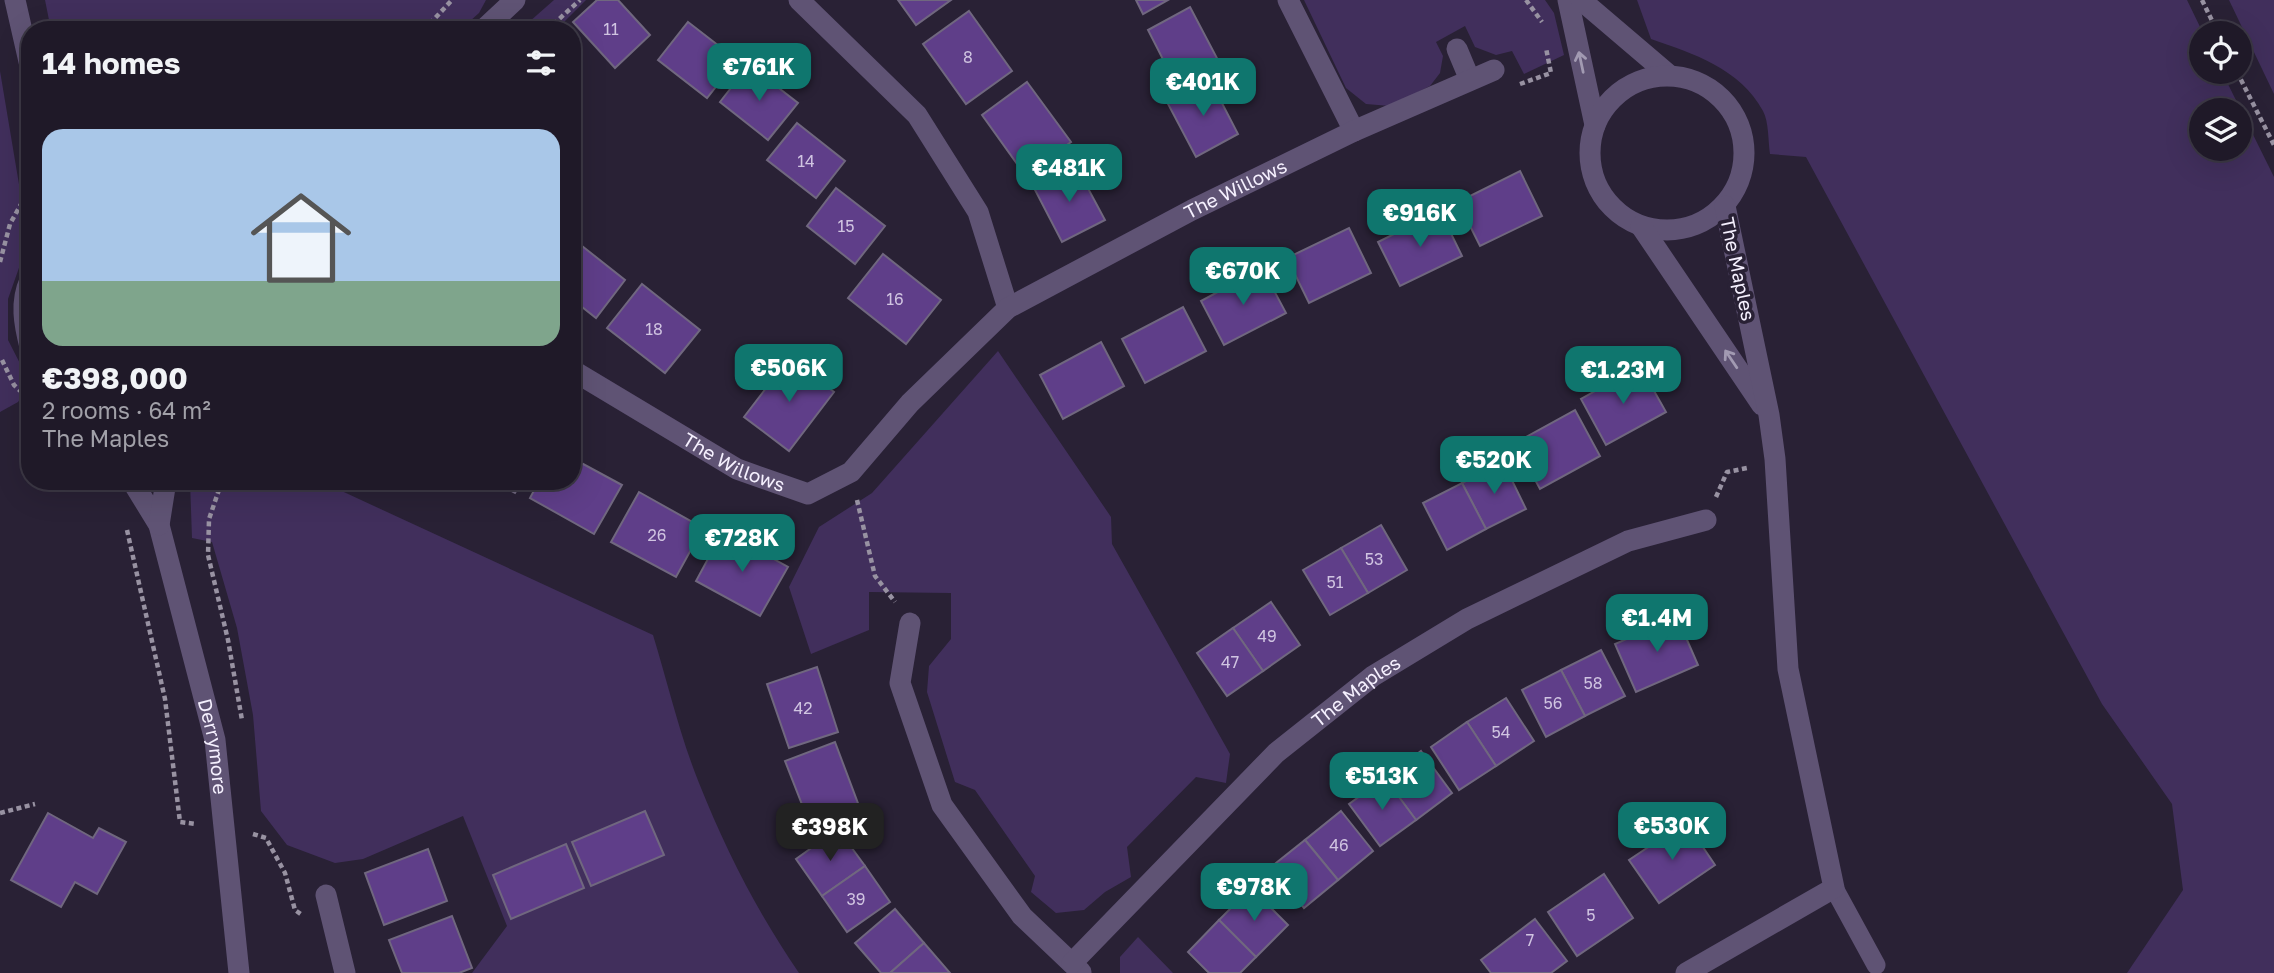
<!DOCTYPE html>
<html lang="en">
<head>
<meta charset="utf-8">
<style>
	body { margin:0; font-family:"Golos Text",sans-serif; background:#272230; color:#f1f3f6; height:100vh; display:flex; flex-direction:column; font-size:26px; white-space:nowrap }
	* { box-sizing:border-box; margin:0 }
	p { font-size:23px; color:#a1a0a8 }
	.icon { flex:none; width:38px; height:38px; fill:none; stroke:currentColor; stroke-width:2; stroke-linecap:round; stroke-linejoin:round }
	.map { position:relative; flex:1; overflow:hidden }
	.panel { position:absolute; left:21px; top:21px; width:560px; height:469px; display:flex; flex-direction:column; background:#1f1928; border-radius:28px; box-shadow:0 7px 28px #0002,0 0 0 2px #3c3845 }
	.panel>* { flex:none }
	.controls { position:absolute; left:2189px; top:21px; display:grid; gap:14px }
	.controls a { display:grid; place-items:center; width:63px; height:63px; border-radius:50%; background:#1f1928; box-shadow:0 7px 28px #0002,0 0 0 2px #3c3845; font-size:35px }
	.price { position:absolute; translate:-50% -60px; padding:0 16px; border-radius:14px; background:#0f766e; color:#fff; font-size:23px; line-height:46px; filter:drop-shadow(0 2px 4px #0008) }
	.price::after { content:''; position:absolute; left:50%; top:42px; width:21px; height:16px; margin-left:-10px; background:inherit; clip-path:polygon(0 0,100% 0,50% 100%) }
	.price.current { background:#222; color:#fff }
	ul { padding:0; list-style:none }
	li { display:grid; align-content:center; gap:14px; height:371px; padding:0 21px }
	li+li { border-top:2px solid #3c3845 }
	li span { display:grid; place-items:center; height:217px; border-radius:21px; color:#555 }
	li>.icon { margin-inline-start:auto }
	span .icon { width:126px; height:126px; fill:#fffc; stroke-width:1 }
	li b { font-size:30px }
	h2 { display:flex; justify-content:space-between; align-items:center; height:84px; padding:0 21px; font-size:30px }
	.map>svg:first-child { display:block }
	.green { fill:#412f5c; fill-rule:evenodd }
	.building { fill:#5f3e89; stroke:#70677f; stroke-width:2 }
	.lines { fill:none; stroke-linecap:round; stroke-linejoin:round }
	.path { stroke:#9892a2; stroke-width:4.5; stroke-dasharray:5 3.5; stroke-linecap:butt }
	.service { stroke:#5f5374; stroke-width:19 }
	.minor { stroke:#5f5374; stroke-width:21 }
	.oneway { stroke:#a29ab2 }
	.labels { text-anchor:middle; stroke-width:7; stroke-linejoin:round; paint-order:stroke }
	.number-label { font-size:16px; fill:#d0c4e1 }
	.street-label { font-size:19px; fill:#f5f0fe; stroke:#292135 }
</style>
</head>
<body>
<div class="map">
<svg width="2274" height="973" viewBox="0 0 2274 973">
	<rect width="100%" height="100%" fill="#292135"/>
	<g class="green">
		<path d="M45 0H486L479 13 460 30H51Z"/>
		<path d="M554 0H586L556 30H520Z"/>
		<path d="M1304 0H1545L1554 13 1564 55 1524 74 1512 51 1496 55 1475 47 1465 26 1436 42 1443 56 1440 73 1430 86 1390 106 1366 104 1346 88Z"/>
		<path d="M1637 0H2187L2203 33H2202V72H2222L2274 177V973H2127L2183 890 2172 804 2102 704 1806 157 1770 154C1768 141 1769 122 1763 111 1741 69 1692 53 1651 39ZM2202 110H2240V149H2202Z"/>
		<path d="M2229 0H2274V94Z"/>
		<path d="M0 71 27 232 20 265 8 299V340L30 383 18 402 0 412Z"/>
		<path d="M998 351 1111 517 1112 544 1230 754 1226 783 1196 777 1127 847 1131 877 1105 892 1084 910 1056 913 1031 892 1035 876 975 790 955 782 927 692 929 666 951 639V593L869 592V630L811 654 789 587 819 527 872 493Z"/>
		<path d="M190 481H320L653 635C668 684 680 736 699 783 726 851 758 913 799 973H472L507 926 463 816 363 859 335 863 287 845 261 811 253 715 237 628 212 542 192 538Z"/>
		<path d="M1138 937 1173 973H1120V957Z"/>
	</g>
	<g class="building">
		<path d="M597 0H618L650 35 615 68 573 22Z"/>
		<path d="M898 0H951L916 25Z"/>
		<path d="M1136 0H1168L1143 14Z"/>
		<path d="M1190 7 1219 62 1176 85 1148 30Z"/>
		<path d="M969 11 1012 71 966 104 923 44Z"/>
		<path d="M688 22 737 60 707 98 658 60Z"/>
		<path d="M749 65 798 103 768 140 720 102Z"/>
		<path d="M1210 80 1238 134 1196 157 1167 102Z"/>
		<path d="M1027 82 1071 142 1025 175 982 115Z"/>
		<path d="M797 123 845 161 816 198 767 160Z"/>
		<path d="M1076 166 1105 220 1062 242 1034 188Z"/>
		<path d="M1520 171 1542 216 1480 246 1458 202Z"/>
		<path d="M836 188 885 226 855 264 807 226Z"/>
		<path d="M1440 211 1462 256 1400 286 1378 242Z"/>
		<path d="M1349 228 1371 273 1309 303 1287 258Z"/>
		<path d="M577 242 625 280 596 318 572 299V248Z"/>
		<path d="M883 254 941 300 906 344 848 298Z"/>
		<path d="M1262 268 1286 313 1224 345 1201 301Z"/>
		<path d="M642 284 700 330 665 373 607 328Z"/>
		<path d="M1183 307 1206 351 1145 383 1122 339Z"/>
		<path d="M1101 342 1124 386 1063 419 1040 375Z"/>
		<path d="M789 358 834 392 789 451 744 417Z"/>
		<path d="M1640 366 1666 412 1606 445 1581 399Z"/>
		<path d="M1575 410 1600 456 1540 489 1515 443Z"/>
		<path d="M572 458 622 485 594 534 530 498 539 481H572Z"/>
		<path d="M1503 462 1526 509 1486 529 1462 483Z"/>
		<path d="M494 481H522L515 493Z"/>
		<path d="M1462 483 1486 529 1447 550 1423 503Z"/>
		<path d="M639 492 703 528 676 577 611 542Z"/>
		<path d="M1381 525 1407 570 1368 593 1341 548Z"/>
		<path d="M723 531 788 567 760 616 696 581Z"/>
		<path d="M1341 548 1368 593 1330 615 1303 570Z"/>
		<path d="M1271 602 1300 645 1263 671 1233 628Z"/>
		<path d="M1677 617 1698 665 1636 692 1615 644Z"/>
		<path d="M1233 628 1263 671 1227 696 1197 653Z"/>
		<path d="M1601 650 1625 696 1585 716 1561 670Z"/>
		<path d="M817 667 838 732 789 748 767 684Z"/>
		<path d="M1561 670 1585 716 1546 737 1522 690Z"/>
		<path d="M1506 698 1534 741 1496 766 1467 722Z"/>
		<path d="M1467 722 1496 766 1459 790 1431 747Z"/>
		<path d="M835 742 859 806 810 825 785 761Z"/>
		<path d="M1421 751 1452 793 1416 820 1385 778Z"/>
		<path d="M1385 778 1416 820 1380 846 1349 804Z"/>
		<path d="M645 811 664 855 591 886 572 842Z"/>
		<path d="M1341 811 1373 851 1338 880 1305 840Z"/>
		<path d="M48 813 93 838 99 828 126 842 97 894 75 882 61 907 11 880Z"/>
		<path d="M1686 822 1715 865 1659 903 1629 860Z"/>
		<path d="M838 829 865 866 822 896 796 859Z"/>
		<path d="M1305 840 1338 880 1304 908 1271 867Z"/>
		<path d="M566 844 584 888 511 919 493 875Z"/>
		<path d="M428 849 447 901 384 925 365 873Z"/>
		<path d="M865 866 890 902 847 932 822 896Z"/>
		<path d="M1604 874 1633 918 1577 956 1548 912Z"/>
		<path d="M1251 888 1288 925 1256 957 1219 920Z"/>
		<path d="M895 909 924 943 890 973H881L855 943Z"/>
		<path d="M452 916 472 968 459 973H402L389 940Z"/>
		<path d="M1535 919 1567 961 1551 973H1491L1481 960Z"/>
		<path d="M1219 920 1256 957 1240 973H1209L1188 952Z"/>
		<path d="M924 943 950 973H890Z"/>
	</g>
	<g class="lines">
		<g class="path">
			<path d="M1526 0 1542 22"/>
			<path d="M2202 0 2218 33"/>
			<path d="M424 30 452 0"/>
			<path d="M547 30 580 0"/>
			<path d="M2237 72 2274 145"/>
			<path d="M1520 84 1551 73 1546 48"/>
			<path d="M0 262 10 224 30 188"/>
			<path d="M2 360 14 385 30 400"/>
			<path d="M222 481 209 519 208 555 228 640 242 720"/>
			<path d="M1716 497 1727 472 1747 468"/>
			<path d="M857 500 875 576 895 602"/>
			<path d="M127 530 165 699 180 822 196 824"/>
			<path d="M0 813 35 804"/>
			<path d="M253 834 266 838 285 873 295 910 302 915"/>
		</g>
		<path class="service" d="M1834 888 1876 965"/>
		<g class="minor">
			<path d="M15 0 30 66"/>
			<path d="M799 0 917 115 978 212 1008 308"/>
			<path d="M1288 0 1354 131"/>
			<path d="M1568 0 1595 125"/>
			<path d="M1581 0 1669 75"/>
			<path d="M483 30 515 0"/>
			<path d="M1457 49 1470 80"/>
			<circle cx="1667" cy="153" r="77"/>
			<path d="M1641 226 1762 405"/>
			<path d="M30 280C20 302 24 324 30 347"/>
			<path id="s1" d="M572 370 737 469 808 494 851 472 910 403 1008 308 1192 210 1354 131 1494 70"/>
			<path id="s2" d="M132 481 159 525 215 740 239 973"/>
			<path d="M159 525 166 481"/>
			<path d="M910 623 900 683 942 805 1022 916 1081 972"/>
			<path d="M326 895 345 973"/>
			<path id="s3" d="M1072 963 1276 753 1373 676 1467 619 1628 541 1706 520"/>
			<path d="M1686 973 1834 888 1788 669 1775 459 1769 415 1725 206"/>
		</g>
	</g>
	<defs><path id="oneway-shaft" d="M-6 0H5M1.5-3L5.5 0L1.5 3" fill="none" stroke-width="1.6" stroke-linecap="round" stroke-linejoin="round" transform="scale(1.75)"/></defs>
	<g class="oneway">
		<use href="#oneway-shaft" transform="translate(1581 62) rotate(-102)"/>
		<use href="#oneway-shaft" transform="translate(1731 359) rotate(-124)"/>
	</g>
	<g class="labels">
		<g class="number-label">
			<text x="611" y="35">11</text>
			<text x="968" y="63">8</text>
			<text x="806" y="167">14</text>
			<text x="846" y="232">15</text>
			<text x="895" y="305">16</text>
			<text x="654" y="335">18</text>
			<text x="657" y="541">26</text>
			<text x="1374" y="565">53</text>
			<text x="1335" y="588">51</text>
			<text x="1267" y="642">49</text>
			<text x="1230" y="668">47</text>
			<text x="1593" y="689">58</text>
			<text x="1553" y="709">56</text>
			<text x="803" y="714">42</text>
			<text x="1501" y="738">54</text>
			<text x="1339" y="851">46</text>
			<text x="856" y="905">39</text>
			<text x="1591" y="921">5</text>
			<text x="1530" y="946">7</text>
		</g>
		<g class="street-label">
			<text dy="7" stroke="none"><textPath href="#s1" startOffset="800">The Willows</textPath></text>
			<text transform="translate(1738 269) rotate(78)" y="7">The Maples</text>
			<text dy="7" stroke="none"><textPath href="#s1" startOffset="187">The Willows</textPath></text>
			<text dy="7" stroke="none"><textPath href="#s3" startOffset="394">The Maples</textPath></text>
			<text dy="7" stroke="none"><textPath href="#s2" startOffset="280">Derrymore</textPath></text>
		</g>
	</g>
</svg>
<div class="controls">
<a><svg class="icon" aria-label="locate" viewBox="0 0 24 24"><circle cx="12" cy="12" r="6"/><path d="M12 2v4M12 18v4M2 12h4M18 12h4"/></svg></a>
<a><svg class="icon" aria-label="layers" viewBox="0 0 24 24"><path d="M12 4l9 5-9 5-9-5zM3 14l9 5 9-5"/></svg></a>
</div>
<b class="price" style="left:759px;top:103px">€761K</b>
<b class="price" style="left:1203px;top:118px">€401K</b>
<b class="price" style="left:1069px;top:204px">€481K</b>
<b class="price" style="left:1420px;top:249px">€916K</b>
<b class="price" style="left:1243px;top:307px">€670K</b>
<b class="price" style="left:789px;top:404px">€506K</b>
<b class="price" style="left:1623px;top:406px">€1.23M</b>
<b class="price" style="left:1494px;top:496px">€520K</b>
<b class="price" style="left:742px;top:574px">€728K</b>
<b class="price" style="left:1657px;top:654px">€1.4M</b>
<b class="price" style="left:1382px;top:812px">€513K</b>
<b class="price" style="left:1672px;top:862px">€530K</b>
<b class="price current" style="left:830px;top:863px">€398K</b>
<b class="price" style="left:1254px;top:923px">€978K</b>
<section class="panel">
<h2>14 homes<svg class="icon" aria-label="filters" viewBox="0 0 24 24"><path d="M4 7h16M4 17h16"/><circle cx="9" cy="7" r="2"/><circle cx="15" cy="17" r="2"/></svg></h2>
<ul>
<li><span style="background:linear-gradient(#a9c7e8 70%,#7fa58c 0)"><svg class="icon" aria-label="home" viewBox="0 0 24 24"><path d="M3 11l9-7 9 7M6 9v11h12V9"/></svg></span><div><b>€398,000</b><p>2 rooms · 64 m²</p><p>The Maples</p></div></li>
</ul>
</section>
</div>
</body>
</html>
